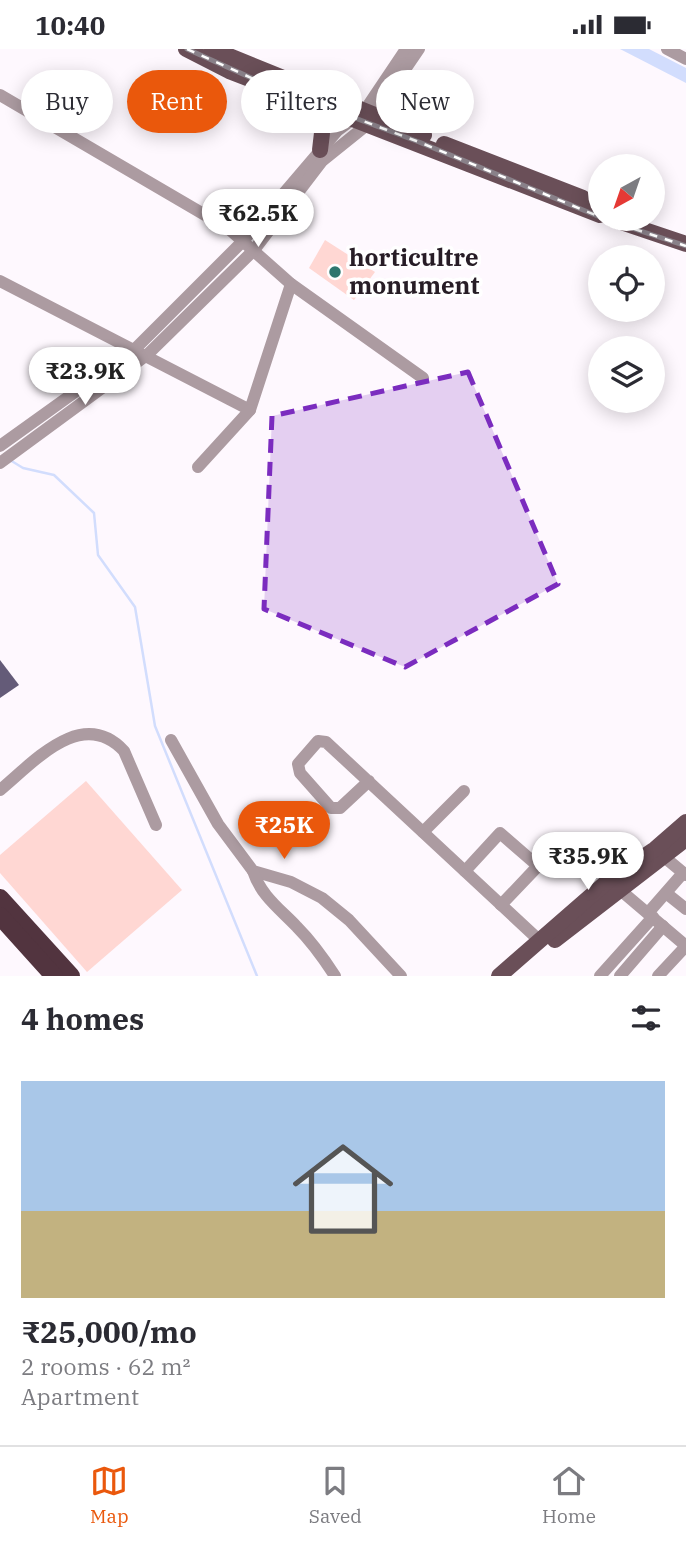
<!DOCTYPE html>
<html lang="en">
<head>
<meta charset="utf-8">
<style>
	body { margin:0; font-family:"IBM Plex Serif",serif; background:#f7f7f7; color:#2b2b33; height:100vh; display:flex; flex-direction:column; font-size:26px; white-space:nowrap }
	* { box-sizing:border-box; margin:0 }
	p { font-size:23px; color:#7c7c81 }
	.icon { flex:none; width:38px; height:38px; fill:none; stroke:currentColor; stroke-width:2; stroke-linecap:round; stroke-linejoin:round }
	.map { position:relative; height:927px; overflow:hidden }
	.details { display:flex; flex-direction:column; background:#fff; flex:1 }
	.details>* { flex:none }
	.guide { position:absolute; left:21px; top:21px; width:644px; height:63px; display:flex; gap:14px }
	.needle { width:46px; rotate:220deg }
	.buttons { position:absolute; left:588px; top:105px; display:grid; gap:14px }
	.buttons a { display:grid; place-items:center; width:77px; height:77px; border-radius:50%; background:#fff; box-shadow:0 4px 18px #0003; font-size:35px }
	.price { position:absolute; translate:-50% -60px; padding:0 16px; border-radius:24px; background:#fff; color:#222; font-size:23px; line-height:46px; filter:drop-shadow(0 2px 4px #0008) }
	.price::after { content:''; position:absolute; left:50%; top:42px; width:21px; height:16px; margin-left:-10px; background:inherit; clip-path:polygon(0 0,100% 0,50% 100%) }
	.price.on { background:#ea580c; color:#fff }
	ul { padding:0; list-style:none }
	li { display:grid; align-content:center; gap:14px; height:371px; padding:0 21px }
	li span { display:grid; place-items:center; height:217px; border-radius:0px; color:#555 }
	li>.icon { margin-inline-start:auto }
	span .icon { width:126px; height:126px; fill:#fffc; stroke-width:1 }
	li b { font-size:30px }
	h2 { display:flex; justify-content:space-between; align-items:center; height:84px; padding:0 21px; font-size:30px }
	.tag { padding:0 24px; border-radius:32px; background:#fff; box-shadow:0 4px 18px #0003; font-size:24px; line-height:63px }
	.tag.on { background:#ea580c; color:#fff }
	.status { display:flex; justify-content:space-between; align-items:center; height:49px; padding:0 35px; background:#fff; direction:ltr }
	.status svg { height:19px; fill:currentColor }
	.tab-bar { display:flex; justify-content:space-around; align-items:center; height:98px; border-top:2px solid #e1e1e2; background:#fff; font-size:19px; color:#7c7c81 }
	.tab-bar a { display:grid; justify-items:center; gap:4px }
	.tab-bar .on { color:#ea580c }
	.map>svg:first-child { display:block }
	.green { fill:#ffd7d3 }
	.water { fill:#d2ddfd }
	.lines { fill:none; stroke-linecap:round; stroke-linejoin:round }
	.stream { stroke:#d2ddfd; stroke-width:2.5 }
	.building { fill:#645b78 }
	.minor { stroke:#ac9ba1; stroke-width:12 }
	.major { stroke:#6a4f58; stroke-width:16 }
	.highway { stroke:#52343f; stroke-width:18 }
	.rail-casing { stroke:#898189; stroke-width:5 }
	.rail { stroke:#fff; stroke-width:2.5; stroke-dasharray:8; stroke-linecap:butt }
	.marked { fill:#7b2cbf; fill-opacity:0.2; stroke:#7b2cbf; stroke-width:5; stroke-dasharray:14 9; stroke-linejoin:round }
	.poi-dot { fill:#2f766e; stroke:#fff; stroke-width:2.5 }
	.labels { text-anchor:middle; stroke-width:7; stroke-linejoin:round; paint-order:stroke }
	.poi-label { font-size:24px; font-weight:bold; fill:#271d26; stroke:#fff; text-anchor:start }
</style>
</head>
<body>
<div class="status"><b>10:40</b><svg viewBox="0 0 49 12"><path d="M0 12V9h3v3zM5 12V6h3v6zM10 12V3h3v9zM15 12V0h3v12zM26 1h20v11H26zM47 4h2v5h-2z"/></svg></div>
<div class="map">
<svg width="686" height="927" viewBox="0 0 686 927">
	<rect width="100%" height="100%" fill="#fef8fe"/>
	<g class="green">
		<path d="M325 191 375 223 354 251 309 219Z"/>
		<path d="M86 732 182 841 87 923 0 824V806Z"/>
	</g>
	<path class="water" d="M620 0H649L686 19V34Z"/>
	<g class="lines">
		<path class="stream" d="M10 411 23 419 54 426 94 464 98 506 135 558 155 677 257 927"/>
	</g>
	<path class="building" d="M0 611 19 636 0 649Z"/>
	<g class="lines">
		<g class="minor">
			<path d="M667 0 686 10"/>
			<path d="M0 46 229 180 291 235 423 329"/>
			<path d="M0 232 250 361 291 235"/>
			<path d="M0 397 135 300 243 192 337 82 365 61 406 0"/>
			<path d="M0 414 147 306 254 201 322 112 368 75 419 0"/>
			<path d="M198 418 250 361"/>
			<path d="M171 691 218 775 253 822 291 833 322 849 349 871 401 927"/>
			<path d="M369 732 340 759H331L300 724 298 715 318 692 326 693 540 892"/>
			<path d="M0 741C34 713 82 657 124 702L156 776"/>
			<path d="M423 783 464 742"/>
			<path d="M663 807 686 826"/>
			<path d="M253 822C261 847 280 860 297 878 312 893 324 910 335 927"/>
			<path d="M465 822 500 784 538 817 501 856"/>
			<path d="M619 840 686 897"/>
			<path d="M666 844 686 860"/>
			<path d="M648 864 683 824"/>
			<path d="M600 927 653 868"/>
			<path d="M620 927 663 877"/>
			<path d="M658 927 686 897"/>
		</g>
		<g class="major">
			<path d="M186 0 229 22 600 166"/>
			<path d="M212 0 424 86"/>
			<path d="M395 36 393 47 400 76"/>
			<path d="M316 56 322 84 320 101"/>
			<path d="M444 95 583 149"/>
			<path d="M612 170 686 195"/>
			<path d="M555 891 686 790"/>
			<path d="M499 927 608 832 655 800 686 773"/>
		</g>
		<g class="highway">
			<path d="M0 849 71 927"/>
			<path d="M0 867 54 927"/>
		</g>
		<defs>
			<g id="rail">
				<path d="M187 0 267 36 419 93 600 168"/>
				<path d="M604 170 686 197"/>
			</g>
		</defs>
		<use href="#rail" class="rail-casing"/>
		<use href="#rail" class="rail"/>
	</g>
	<path class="marked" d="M468 323 558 535 405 618 264 560 272 367Z"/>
	<circle class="poi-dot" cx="335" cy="223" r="7"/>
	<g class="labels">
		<g class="poi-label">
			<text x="349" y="217">horticultre<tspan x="349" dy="28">monument</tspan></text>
		</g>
	</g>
</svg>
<div class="buttons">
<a><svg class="needle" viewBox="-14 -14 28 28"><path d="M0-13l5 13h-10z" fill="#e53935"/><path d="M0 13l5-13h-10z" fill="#7c7c81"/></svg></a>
<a><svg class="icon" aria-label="locate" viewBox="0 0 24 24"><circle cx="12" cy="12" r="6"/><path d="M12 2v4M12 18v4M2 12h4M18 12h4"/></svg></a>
<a><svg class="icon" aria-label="layers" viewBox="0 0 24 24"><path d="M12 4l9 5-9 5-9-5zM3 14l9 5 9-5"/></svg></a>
</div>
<b class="price" style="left:258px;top:200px">₹62.5K</b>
<b class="price" style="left:85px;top:358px">₹23.9K</b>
<b class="price on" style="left:284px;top:812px">₹25K</b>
<b class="price" style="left:588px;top:843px">₹35.9K</b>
<div class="guide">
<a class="tag">Buy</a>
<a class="tag on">Rent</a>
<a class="tag">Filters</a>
<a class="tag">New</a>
</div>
</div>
<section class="details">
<h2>4 homes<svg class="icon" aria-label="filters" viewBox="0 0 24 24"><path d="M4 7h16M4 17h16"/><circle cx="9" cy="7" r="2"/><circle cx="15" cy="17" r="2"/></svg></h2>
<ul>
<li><span style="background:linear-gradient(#a9c7e8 60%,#c2b280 0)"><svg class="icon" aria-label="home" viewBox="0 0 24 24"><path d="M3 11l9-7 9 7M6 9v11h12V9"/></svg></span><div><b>₹25,000/mo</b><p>2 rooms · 62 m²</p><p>Apartment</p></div></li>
</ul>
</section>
<nav class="tab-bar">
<a class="on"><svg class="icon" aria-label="map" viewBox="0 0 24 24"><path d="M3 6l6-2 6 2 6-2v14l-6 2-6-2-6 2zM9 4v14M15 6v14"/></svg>Map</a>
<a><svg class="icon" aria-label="saved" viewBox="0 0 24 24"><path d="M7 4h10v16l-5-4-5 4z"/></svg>Saved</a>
<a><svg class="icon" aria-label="home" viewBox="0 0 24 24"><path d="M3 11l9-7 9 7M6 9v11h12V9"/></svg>Home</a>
</nav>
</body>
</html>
